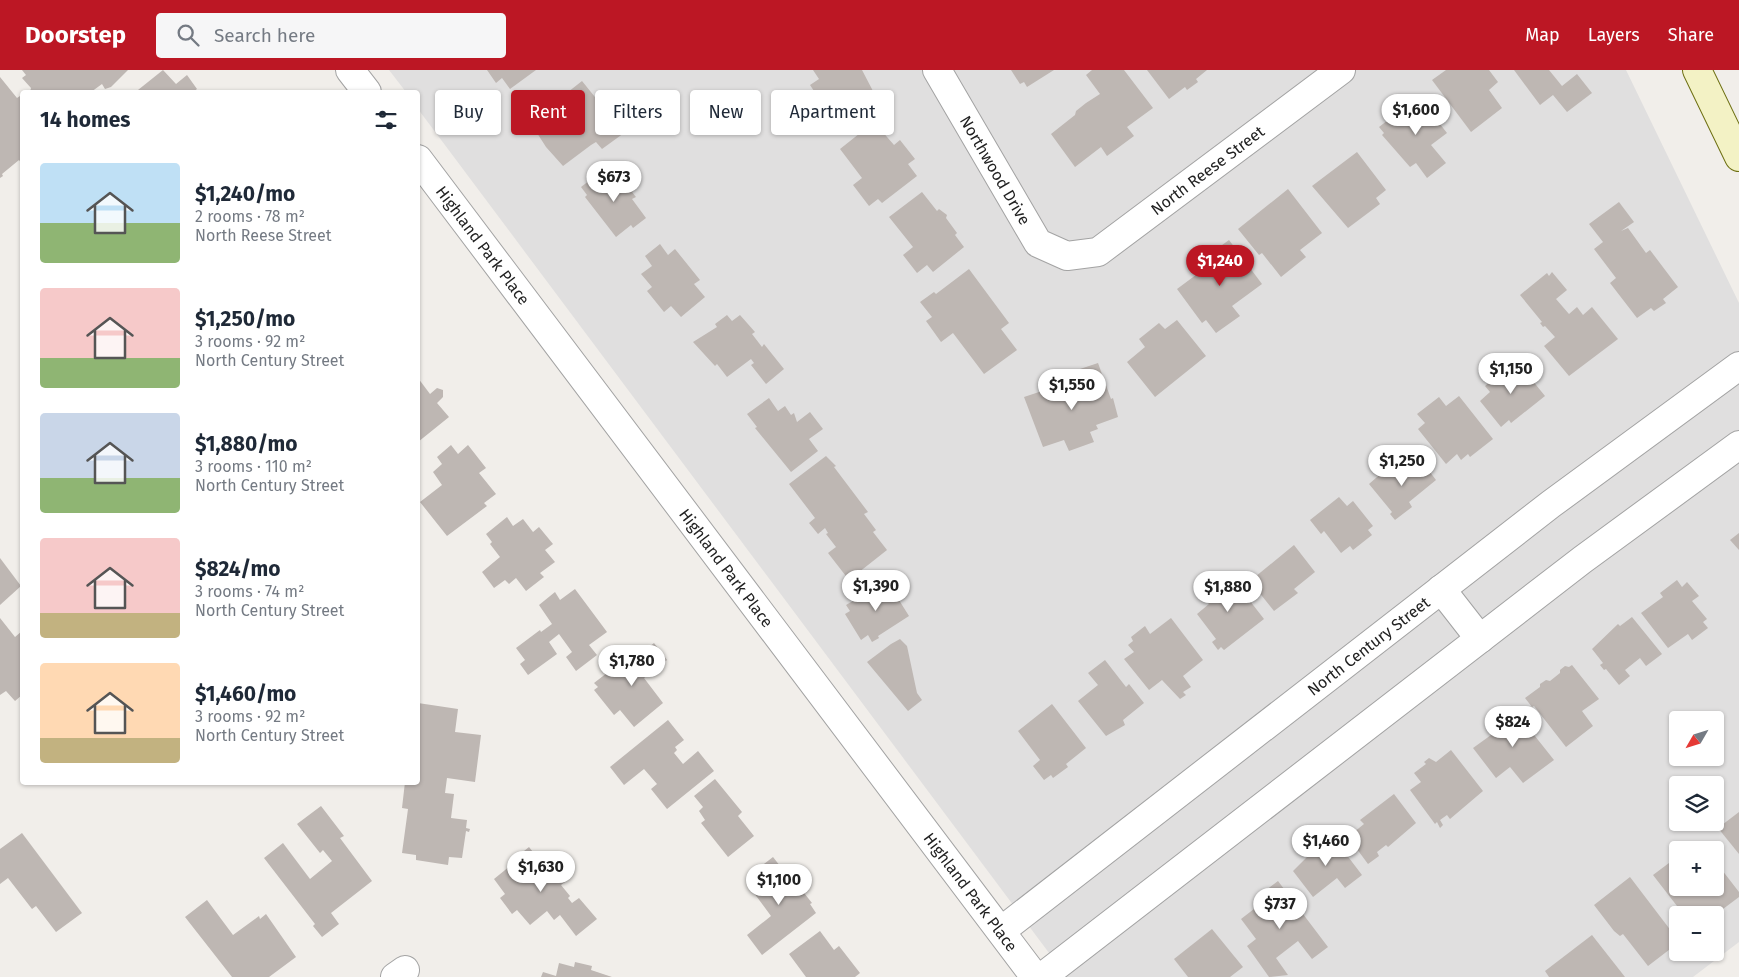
<!DOCTYPE html>
<html lang="en">
<head>
<meta charset="utf-8">
<style>
	body { margin:0; font-family:"Fira Sans",sans-serif; background:#f6f6f7; color:#1f2937; height:100vh; display:flex; flex-direction:column; font-size:19px; white-space:nowrap }
	* { box-sizing:border-box; margin:0 }
	p { font-size:16px; color:#747a83 }
	.icon { flex:none; width:28px; height:28px; fill:none; stroke:currentColor; stroke-width:2; stroke-linecap:round; stroke-linejoin:round }
	.map { position:relative; flex:1; overflow:hidden }
	.panel { position:absolute; left:20px; top:20px; width:400px; height:695px; display:flex; flex-direction:column; background:#fff; border-radius:5px; box-shadow:0 1px 4px #0004 }
	.panel>* { flex:none }
	.hud { position:absolute; left:435px; top:20px; width:475px; height:45px; display:flex; gap:10px }
	.needle { width:32px; rotate:231deg }
	.fabs { position:absolute; left:1669px; top:641px; display:grid; gap:10px }
	.fabs a { display:grid; place-items:center; width:55px; height:55px; border-radius:5px; background:#fff; box-shadow:0 1px 4px #0004; font-size:25px }
	.price { position:absolute; translate:-50% -42px; padding:0 11px; border-radius:18px; background:#fff; color:#222; font-size:16px; line-height:32px; filter:drop-shadow(0 1px 2px #0008) }
	.price::after { content:''; position:absolute; left:50%; top:30px; width:15px; height:11px; margin-left:-8px; background:inherit; clip-path:polygon(0 0,100% 0,50% 100%) }
	.price.on { background:#bc1724; color:#fff }
	ul { padding:0; list-style:none }
	li { display:flex; align-items:center; gap:15px; height:125px; padding:0 20px }
	li span { display:grid; place-items:center; flex:none; width:140px; height:100px; border-radius:5px; color:#555 }
	li>.icon { margin-inline-start:auto }
	span .icon { width:60px; height:60px; fill:#fffc; stroke-width:1 }
	li b { font-size:21px }
	h2 { display:flex; justify-content:space-between; align-items:center; height:60px; padding:0 20px; font-size:21px }
	.chip { padding:0 18px; border-radius:5px; background:#fff; box-shadow:0 1px 4px #0004; font-size:18px; line-height:45px }
	.chip.on { background:#bc1724; color:#fff }
	header { display:flex; align-items:center; gap:30px; box-sizing:border-box; height:70px; padding:0 25px; background:#bc1724; color:#fff }
	header strong { font-size:24px }
	nav { display:flex; gap:28px; margin-inline-start:auto; font-size:18px }
	.search { width:350px; height:45px; background:#f6f6f7; display:flex; align-items:center; gap:12px; box-sizing:border-box; padding:0 18px; border-radius:5px; color:#747a83; font-size:19px }
	.map>svg:first-child { display:block }
	.residential { fill:#e0dfdf; fill-rule:evenodd }
	.building { fill:#beb7b3 }
	.lines { fill:none; stroke-linecap:round; stroke-linejoin:round }
	.street-casing { stroke:#a3a3a3; stroke-width:30 }
	.secondary-casing { stroke:#6d6f12; stroke-width:30 }
	.street { stroke:#fff; stroke-width:28 }
	.secondary { stroke:#f3f2c5; stroke-width:28 }
	.labels { text-anchor:middle; stroke-width:4; stroke-linejoin:round; paint-order:stroke }
	.street-label { font-size:16px; fill:#222; stroke:#fff }
</style>
</head>
<body>
<header>
<strong>Doorstep</strong>
<div class="search"><svg class="icon" aria-label="search" viewBox="0 0 24 24"><circle cx="10" cy="10" r="6"/><path d="M15 15l6 6"/></svg>Search here</div>
<nav><a>Map</a><a>Layers</a><a>Share</a></nav>
</header>
<div class="map">
<svg width="1739" height="907" viewBox="0 0 1739 907">
	<rect width="100%" height="100%" fill="#f1eeea"/>
	<path class="residential" d="M389 0H1626L1739 233V872L1693 907H1067L418 39V22H406ZM1678 650H1715V688H1678ZM1678 715H1715V752H1678ZM1678 780H1715V818H1678ZM1678 845H1715V882H1678Z"/>
	<g class="building">
		<path d="M22 0H128L111 17 105 19 102 14 91 22H30L31 18 22 8 26 5Z"/>
		<path d="M163 0 176 14 187 5 197 19 193 22H140L138 20Z"/>
		<path d="M487 0H536L510 19 502 8 496 13Z"/>
		<path d="M813 0H862L874 23 828 51 817 32 820 30 810 15 819 9Z"/>
		<path d="M1011 0H1054L1027 17 1024 12 1020 14Z"/>
		<path d="M1092 0H1124L1153 38 1127 57 1134 66 1107 86 1101 77 1075 97 1051 64 1075 45 1076 41 1086 33 1100 24 1086 5Z"/>
		<path d="M1147 0H1207L1196 9 1198 12 1187 20 1185 17 1169 29Z"/>
		<path d="M1446 0H1489L1498 12 1489 20 1502 38 1471 62 1432 10Z"/>
		<path d="M1514 0H1549L1562 16 1577 4 1592 23 1567 42 1553 25 1540 35Z"/>
		<path d="M0 7 17 28 20 26 22 30V94L19 90 2 104 3 106 0 108Z"/>
		<path d="M582 11 624 63 602 79 596 72 591 75 563 96 546 77 530 52Z"/>
		<path d="M1418 27 1423 34 1426 32 1431 39 1429 40 1447 63 1431 75 1446 93 1427 108 1416 93 1410 97 1382 65 1384 63 1379 57Z"/>
		<path d="M874 52 894 75 900 70 915 89 908 94 917 106 882 133 878 129 869 136 853 115 862 108 840 79Z"/>
		<path d="M1357 82 1386 120 1376 128 1380 134 1348 158 1312 116Z"/>
		<path d="M598 104 605 113 614 107 616 109 620 106 629 117 631 115 635 119 632 122 636 127 632 129 646 148 633 158 631 155 616 167 585 127 587 125 581 117Z"/>
		<path d="M1288 119 1322 163 1300 180 1306 187 1281 207 1262 183 1259 185 1238 159Z"/>
		<path d="M922 122 937 141 939 139 947 145 946 148 957 163 955 165 964 177 933 202 927 195 917 203 903 185 913 177 889 147Z"/>
		<path d="M1619 132 1634 152 1621 161 1628 158 1646 183 1650 180 1678 217 1663 229 1666 233 1654 241 1651 238 1637 248 1610 213 1616 208 1594 179 1603 172 1589 154Z"/>
		<path d="M1229 170 1262 214 1232 236 1240 246 1216 263 1206 250 1202 253 1177 219 1212 193 1207 186Z"/>
		<path d="M660 174 668 185 675 179 700 210 694 214 705 227 681 247 671 236 664 242 647 221 652 217 641 204 652 196 645 186Z"/>
		<path d="M969 199 1009 253 1001 259 1017 280 984 304 953 263 941 272 926 251 932 247 920 232 934 222 936 224Z"/>
		<path d="M1552 202 1567 220 1556 229 1569 244 1577 237 1583 245 1592 237 1618 269 1569 306 1544 276 1555 267 1545 256 1543 257 1540 253 1542 252 1520 225 1547 203 1549 206Z"/>
		<path d="M727 245 732 251 740 245 755 262 752 264 762 277 764 274 784 299 766 314 751 295 754 293 751 289 727 307 717 294 715 296 693 272 717 257 715 254Z"/>
		<path d="M1177 250 1206 286 1155 327 1127 292 1145 277 1139 269 1159 253 1165 259Z"/>
		<path d="M1516 290 1545 326 1511 353 1509 350 1501 357 1480 331 1490 322 1485 316Z"/>
		<path d="M1098 293 1111 329 1113 328 1118 347 1096 355 1098 359 1090 362 1094 372 1069 381 1064 370 1043 377 1024 327 1060 315 1064 328 1084 321 1077 300Z"/>
		<path d="M418 308 430 324 437 318 443 320V327L437 333 449 347 418 372Z"/>
		<path d="M1459 326 1493 369 1470 387 1468 384 1461 390 1457 384 1446 394 1418 359 1425 353 1417 344 1439 327 1446 336Z"/>
		<path d="M769 328 778 341 785 336 791 345 794 343 797 352 810 342 823 359 809 369 818 381 791 402 755 358 757 357 747 344Z"/>
		<path d="M451 375 458 384 468 375 486 398 479 403 496 424 484 433 487 436 447 466 420 432 442 415 433 402 442 394 437 387Z"/>
		<path d="M826 386 836 396 834 397 868 442 864 444 876 460 873 462 887 480 849 510 828 483 836 477 826 464 828 463 825 458 818 464 809 453 815 448 789 414Z"/>
		<path d="M1408 391 1413 398 1415 396 1417 399 1423 393 1436 410 1409 432 1412 437 1395 450 1390 444 1392 442 1369 414 1384 401 1389 407Z"/>
		<path d="M1339 427 1347 436 1353 431 1373 456 1368 460 1372 465 1353 480 1350 476 1341 483 1324 461 1321 464 1310 450Z"/>
		<path d="M507 447 513 456 523 449 533 462 539 457 553 474 545 480 555 492 540 503 544 507 526 521 516 508 509 514 505 510 494 518 482 502 500 487 490 474 492 472 486 464Z"/>
		<path d="M1739 463V480L1730 470Z"/>
		<path d="M1294 475 1315 502 1294 519 1298 523 1274 541 1250 511Z"/>
		<path d="M0 488 21 516 0 535Z"/>
		<path d="M1229 504 1264 549 1224 580 1221 577 1218 580 1212 572 1216 569 1197 544 1209 534 1202 526Z"/>
		<path d="M1677 510 1682 517 1687 512 1699 526 1692 531 1707 549 1703 552 1708 558 1692 570 1688 564 1668 578 1641 543 1663 527 1660 523Z"/>
		<path d="M887 511 909 546 878 566 879 568 872 572 868 565 861 570 845 544 850 541 846 535Z"/>
		<path d="M575 519 607 562 589 575 597 585 576 601 566 587 572 582 559 564 549 572 557 584 528 605 520 594 525 590 516 578 540 560 541 562 552 554 539 535 555 522 560 530Z"/>
		<path d="M1632 547 1662 584 1646 596 1640 588 1625 600 1630 606 1619 615 1606 599 1604 600 1600 595 1603 593 1592 579 1618 554 1620 556Z"/>
		<path d="M0 548 15 567 22 561V625L15 631 6 621 0 625Z"/>
		<path d="M1171 548 1203 590 1183 606 1191 617 1183 622 1186 625 1180 629 1162 610 1149 620 1124 589 1134 582 1128 575 1133 571 1131 567 1145 556 1150 564Z"/>
		<path d="M900 569 907 576 917 623 922 630 908 641 867 592 891 574Z"/>
		<path d="M654 573 667 590 644 608 663 633 634 657 620 640 614 645 594 620 598 617 594 613 616 596 620 601Z"/>
		<path d="M1105 590 1126 617 1129 614 1144 633 1123 650 1125 655 1106 666 1078 631 1098 615 1088 603Z"/>
		<path d="M1572 595 1599 629 1582 641 1593 656 1566 677 1534 636 1532 637 1525 628 1540 617V614L1546 610 1550 611 1560 603V600L1565 596 1569 597Z"/>
		<path d="M418 633 458 639 455 662 481 665 475 712 447 708 445 723 454 724 451 748 467 750 466 758 470 759 469 762 466 761 462 788 449 787 448 795 416 790V785L402 783 408 739 402 738 405 712H418Z"/>
		<path d="M1052 634 1086 678 1066 694 1068 697 1053 708 1051 705 1044 710 1033 696 1040 690 1018 661Z"/>
		<path d="M1512 637 1554 690 1523 713 1510 697 1496 708 1473 678 1498 660 1491 652Z"/>
		<path d="M668 650 684 670 675 677 677 680 674 683 683 694 698 681 714 701 667 739 651 719 657 714 644 699 624 715 610 697Z"/>
		<path d="M1451 680 1483 721 1450 749 1447 745 1440 750 1443 755 1440 758 1437 752 1435 754 1410 720 1421 712 1414 703 1426 694 1424 692 1429 688 1436 692Z"/>
		<path d="M715 709 742 742 738 746 754 766 728 787 701 753 705 750 699 741 703 737 694 726Z"/>
		<path d="M1394 724 1416 753 1388 777 1386 775 1377 782 1379 786 1368 794 1348 767 1364 754 1360 750Z"/>
		<path d="M321 736 344 766 340 768 372 811 331 843 339 854 322 867 313 856 315 854 264 788 283 773 310 809 332 791 323 780 320 783 297 754Z"/>
		<path d="M1739 742V784L1718 758Z"/>
		<path d="M22 763 82 843 56 862 36 836 32 839 8 808 0 814V779Z"/>
		<path d="M1322 766 1327 772 1333 767 1362 805 1345 818 1337 808 1313 827 1293 801 1307 787 1303 782Z"/>
		<path d="M529 777 547 800 552 795 565 812 561 815 570 826 568 828 572 833 579 828 597 849 576 866 560 845 554 850 547 841 530 855 517 840 512 844 500 828 505 824 494 809 516 791 514 789Z"/>
		<path d="M773 787 791 810 793 809 812 833 810 834 816 843 762 885 747 865 771 846 754 823 762 817 751 804Z"/>
		<path d="M1673 790 1675 792 1678 791V818H1715V791L1739 822V827L1715 845H1684L1653 805Z"/>
		<path d="M1630 807 1678 870V873L1648 896 1623 864 1620 866 1614 861 1594 835Z"/>
		<path d="M1278 811 1328 877 1312 889 1298 871 1276 888 1288 905 1269 907 1247 876 1256 869 1241 849 1263 832 1258 826Z"/>
		<path d="M207 830 233 865 259 846 260 849 266 844 296 887 269 907H232L185 847Z"/>
		<path d="M1212 859 1243 897 1230 907H1188L1174 889Z"/>
		<path d="M820 861 834 880 839 876 860 903 855 907H806L789 884Z"/>
		<path d="M1592 865 1625 907H1549L1545 901Z"/>
		<path d="M575 892 592 896 591 900 612 907H541L543 902 556 906 559 893 574 897Z"/>
	</g>
	<g class="lines">
		<defs>
			<g id="street">
				<path d="M350 0 367 22"/>
				<path id="s1" d="M937 0 1038 173 1067 186 1098 182 1341 0"/>
				<path id="s2" d="M418 89 1035 907"/>
				<path d="M1441 519 1480 569"/>
				<path id="s3" d="M1001 861 1551 434 1739 296"/>
				<path d="M395 907 405 900"/>
				<path d="M1042 907 1582 490 1739 375"/>
			</g>
			<path id="secondary" d="M1697 0 1739 87"/>
		</defs>
		<use href="#street" class="street-casing"/>
		<use href="#secondary" class="secondary-casing"/>
		<use href="#street" class="street"/>
		<use href="#secondary" class="secondary"/>
	</g>
	<g class="labels">
		<g class="street-label">
			<text dy="6" stroke="none"><textPath href="#s1" startOffset="116">Northwood Drive</textPath></text>
			<text dy="6" stroke="none"><textPath href="#s1" startOffset="400">North Reese Street</textPath></text>
			<text dy="6" stroke="none"><textPath href="#s2" startOffset="108">Highland Park Place</textPath></text>
			<text dy="6" stroke="none"><textPath href="#s2" startOffset="512">Highland Park Place</textPath></text>
			<text dy="6" stroke="none"><textPath href="#s3" startOffset="465">North Century Street</textPath></text>
			<text dy="6" stroke="none"><textPath href="#s2" startOffset="918">Highland Park Place</textPath></text>
		</g>
	</g>
</svg>
<div class="fabs">
<a><svg class="needle" viewBox="-14 -14 28 28"><path d="M0-13l5 13h-10z" fill="#e53935"/><path d="M0 13l5-13h-10z" fill="#747a83"/></svg></a>
<a><svg class="icon" aria-label="layers" viewBox="0 0 24 24"><path d="M12 4l9 5-9 5-9-5zM3 14l9 5 9-5"/></svg></a>
<a>+</a>
<a>−</a>
</div>
<b class="price" style="left:1416px;top:66px">$1,600</b>
<b class="price" style="left:614px;top:133px">$673</b>
<b class="price on" style="left:1220px;top:217px">$1,240</b>
<b class="price" style="left:1511px;top:325px">$1,150</b>
<b class="price" style="left:1072px;top:341px">$1,550</b>
<b class="price" style="left:1402px;top:417px">$1,250</b>
<b class="price" style="left:876px;top:542px">$1,390</b>
<b class="price" style="left:1228px;top:543px">$1,880</b>
<b class="price" style="left:632px;top:617px">$1,780</b>
<b class="price" style="left:1513px;top:678px">$824</b>
<b class="price" style="left:1326px;top:797px">$1,460</b>
<b class="price" style="left:541px;top:823px">$1,630</b>
<b class="price" style="left:779px;top:836px">$1,100</b>
<b class="price" style="left:1280px;top:860px">$737</b>
<div class="hud">
<a class="chip">Buy</a>
<a class="chip on">Rent</a>
<a class="chip">Filters</a>
<a class="chip">New</a>
<a class="chip">Apartment</a>
</div>
<section class="panel">
<h2>14 homes<svg class="icon" aria-label="filters" viewBox="0 0 24 24"><path d="M4 7h16M4 17h16"/><circle cx="9" cy="7" r="2"/><circle cx="15" cy="17" r="2"/></svg></h2>
<ul>
<li><span style="background:linear-gradient(#bfe0f5 60%,#8fb573 0)"><svg class="icon" aria-label="home" viewBox="0 0 24 24"><path d="M3 11l9-7 9 7M6 9v11h12V9"/></svg></span><div><b>$1,240/mo</b><p>2 rooms · 78 m²</p><p>North Reese Street</p></div></li>
<li><span style="background:linear-gradient(#f6c9c9 70%,#8fb573 0)"><svg class="icon" aria-label="home" viewBox="0 0 24 24"><path d="M3 11l9-7 9 7M6 9v11h12V9"/></svg></span><div><b>$1,250/mo</b><p>3 rooms · 92 m²</p><p>North Century Street</p></div></li>
<li><span style="background:linear-gradient(#c9d6e8 65%,#8fb573 0)"><svg class="icon" aria-label="home" viewBox="0 0 24 24"><path d="M3 11l9-7 9 7M6 9v11h12V9"/></svg></span><div><b>$1,880/mo</b><p>3 rooms · 110 m²</p><p>North Century Street</p></div></li>
<li><span style="background:linear-gradient(#f6c9c9 75%,#c2b280 0)"><svg class="icon" aria-label="home" viewBox="0 0 24 24"><path d="M3 11l9-7 9 7M6 9v11h12V9"/></svg></span><div><b>$824/mo</b><p>3 rooms · 74 m²</p><p>North Century Street</p></div></li>
<li><span style="background:linear-gradient(#ffd9b3 75%,#c2b280 0)"><svg class="icon" aria-label="home" viewBox="0 0 24 24"><path d="M3 11l9-7 9 7M6 9v11h12V9"/></svg></span><div><b>$1,460/mo</b><p>3 rooms · 92 m²</p><p>North Century Street</p></div></li>
</ul>
</section>
</div>
</body>
</html>
